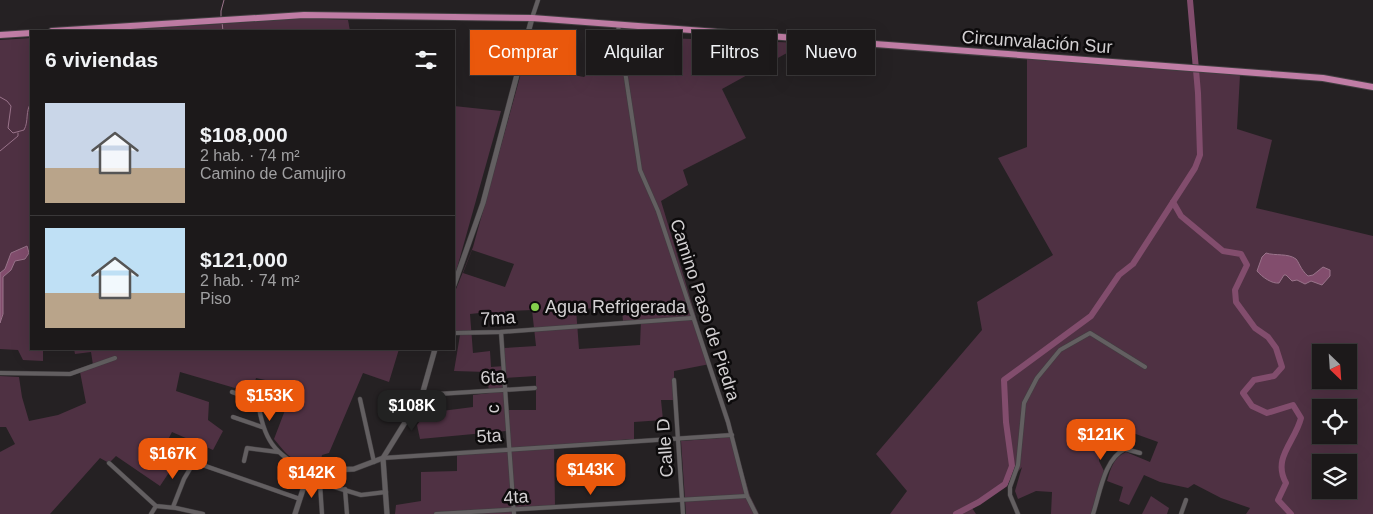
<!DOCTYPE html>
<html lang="es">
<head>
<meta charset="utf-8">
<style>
	body { margin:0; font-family:Arial,sans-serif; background:#292627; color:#f1f3f6; height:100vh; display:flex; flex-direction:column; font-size:19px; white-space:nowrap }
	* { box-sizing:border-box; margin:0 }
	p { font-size:16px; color:#a0a0a2 }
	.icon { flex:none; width:28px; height:28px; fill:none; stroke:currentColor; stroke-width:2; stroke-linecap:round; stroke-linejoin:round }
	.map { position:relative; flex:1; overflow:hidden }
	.side { position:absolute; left:30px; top:30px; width:425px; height:320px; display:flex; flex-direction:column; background:#1c191a; border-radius:0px; box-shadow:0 5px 20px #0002,0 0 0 1px #3a3839 }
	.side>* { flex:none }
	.hud { position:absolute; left:470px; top:30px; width:475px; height:45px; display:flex; gap:10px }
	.needle { width:32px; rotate:155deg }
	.buttons { position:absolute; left:1312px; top:344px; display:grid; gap:10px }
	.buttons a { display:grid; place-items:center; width:45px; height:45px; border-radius:0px; background:#1c191a; box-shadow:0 5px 20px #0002,0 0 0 1px #3a3839; font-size:25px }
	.price { position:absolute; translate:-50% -42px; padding:0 11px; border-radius:10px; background:#ea580c; color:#fff; font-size:16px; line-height:32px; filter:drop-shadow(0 1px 2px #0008) }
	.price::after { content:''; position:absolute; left:50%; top:30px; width:15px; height:11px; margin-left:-8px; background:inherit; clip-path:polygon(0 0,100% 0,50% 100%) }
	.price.current { background:#222; color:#fff }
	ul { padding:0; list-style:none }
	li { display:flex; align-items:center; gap:15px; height:125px; padding:0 15px }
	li+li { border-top:1px solid #3a3839 }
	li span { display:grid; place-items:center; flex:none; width:140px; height:100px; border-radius:0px; color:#555 }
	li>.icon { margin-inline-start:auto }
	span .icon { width:60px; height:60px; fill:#fffc; stroke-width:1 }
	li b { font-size:21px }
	h2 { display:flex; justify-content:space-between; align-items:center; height:60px; padding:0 15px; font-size:21px }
	.tag { padding:0 18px; border-radius:0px; background:#1c191a; box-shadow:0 5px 20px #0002,0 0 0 1px #3a3839; font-size:18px; line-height:45px }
	.tag.current { background:#ea580c; color:#fff }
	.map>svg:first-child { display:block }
	.green { fill:#4f3143; fill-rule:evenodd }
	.water { fill:#824d6d; stroke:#9a748b }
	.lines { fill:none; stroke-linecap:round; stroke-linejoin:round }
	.stream { stroke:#9a748b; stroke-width:1 }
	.river { stroke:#824d6d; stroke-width:6 }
	.minor-casing { stroke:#413e40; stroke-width:5 }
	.tertiary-casing { stroke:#413e40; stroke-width:6 }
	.primary-casing { stroke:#413e40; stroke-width:8 }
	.minor { stroke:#635f61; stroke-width:4 }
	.tertiary { stroke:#635f61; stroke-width:5 }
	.primary { stroke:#c07da5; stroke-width:6 }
	.poi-dot { fill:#85cf4c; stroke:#0d0b0c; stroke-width:2 }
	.labels { text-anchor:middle; stroke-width:5; stroke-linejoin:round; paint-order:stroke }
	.street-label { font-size:18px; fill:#d3d0d2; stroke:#0d0b0c }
	.poi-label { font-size:18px; fill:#d3d0d2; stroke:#0d0b0c; text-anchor:start }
</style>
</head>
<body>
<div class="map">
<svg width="1373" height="514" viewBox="0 0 1373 514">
	<rect width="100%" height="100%" fill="#252123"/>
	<g class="green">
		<path d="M306 18 348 20 350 31H114Z"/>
		<path d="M607 36 805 43 722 89 746 138 683 170 688 185 661 201 710 364 674 371V400H661L663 420 634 422V439L554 445 555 506 513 509V514H395L396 505 421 501V472L457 471V455L508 450 506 431 420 439 417 425 426 413 473 407V395L489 393 487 372 454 371 460 335H454V294L473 247 523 66 584 77 594 68ZM472 250 514 264 505 287 463 273ZM621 302 623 321 641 320 640 345 579 349 576 309 603 308V303ZM532 310 536 346 504 348V366L491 367 490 351 473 353 470 314 489 312 490 326 506 325 505 311ZM536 376V410H508L505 378Z"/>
		<path d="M31 38V349H56L43 351V361L23 360 18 350 0 349V323L3 314V277L11 270 15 261 11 253 5 269 0 273V40Z"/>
		<path d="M1027 59 1240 75 1237 129 1272 140 1256 208 1373 236V514H1246L1250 508 1221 498 1194 484 1188 488 1160 482 1144 475 1129 505 1119 501 1123 487 1107 481C1111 468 1113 458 1126 452L1150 462 1158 442 1119 428 1110 432 1112 443 1100 444 1099 461 1104 471 1091 514H1051L1052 492 1036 491 1018 499 1015 491 1022 467 1005 486 970 505 976 514H890L907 491 876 454 982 330 977 302 1053 255 998 158 1027 147ZM1321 352H1349V380H1321ZM1321 408H1349V435H1321ZM1321 462H1349V490H1321Z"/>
		<path d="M454 106 501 111 454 279Z"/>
		<path d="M74 349H399L389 382 363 373 329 453 322 455 320 466C298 469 286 454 274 439L287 405 271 399 274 382 256 378 252 393 180 372 176 391 209 402 208 420 223 431 213 450 172 432 159 457 172 468 160 486 116 456 109 463 100 458 50 514H0V452L15 444 6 427H0V376L19 377 22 397 29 421 58 415 86 403 80 372 93 365 91 352 75 354Z"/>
		<path d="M733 437 750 496 759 514H686L681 441Z"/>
		<path d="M1151 496 1169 508 1167 514H1142Z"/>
	</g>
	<g class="water">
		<path d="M27 246 29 253 25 259 15 261 11 270 3 277V314L0 323V273L5 269 11 253Z"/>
		<path d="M1266 253C1275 256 1288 253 1296 259 1299 262 1300 269 1308 276L1313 275 1323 267 1330 270V276L1322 285 1311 281 1305 284 1297 280 1292 281 1286 275H1284L1279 283C1272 284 1262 277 1257 271L1262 257Z"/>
	</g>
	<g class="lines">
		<g class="stream">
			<path d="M221 18V11L224 0"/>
			<path d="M222 22 223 31"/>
			<path d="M0 97 7 101 11 106 8 128 13 133 24 130C29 121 25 111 31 103"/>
			<path d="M0 151 18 136V133"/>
		</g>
		<g class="river">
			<path d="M1173 202 1181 216 1223 251 1241 254 1247 265 1235 290 1236 302 1255 328 1268 337 1276 348 1282 367 1274 376 1254 380 1243 393 1252 406 1267 413 1293 405 1301 418C1295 442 1272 458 1286 483L1278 500 1291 514"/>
			<path d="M956 514 979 502 1005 484 1012 466 1006 422 1004 380 1091 316 1119 275 1133 264 1195 168 1200 155 1198 93 1190 0"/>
		</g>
		<defs>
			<g id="minor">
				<path d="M532 18 538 0"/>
				<path d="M618 25 640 170 658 211 728 422 747 496 756 514"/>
				<path d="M501 332 514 514"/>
				<path d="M454 333 501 332 692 318"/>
				<path d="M0 373 70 374 115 358"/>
				<path d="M674 380 683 514"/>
				<path d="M232 392 258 401C263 439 274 455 309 471"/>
				<path d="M422 395 535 388"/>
				<path d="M360 399 374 462"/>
				<path d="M233 417 262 427"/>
				<path d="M383 458 732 435"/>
				<path d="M244 461 247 448 278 452"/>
				<path d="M109 463 156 506 176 508 203 514"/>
				<path d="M305 483 328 485 361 495 386 492"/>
				<path d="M320 484 322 514"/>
				<path d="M345 489 347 514"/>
				<path d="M173 507 184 479 194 462 300 499"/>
				<path d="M151 514 156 506"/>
				<path d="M436 514 747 496"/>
				<path d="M1018 514 1010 495V487L1018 465 1024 403 1037 378 1060 350 1090 333 1145 367"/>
				<path d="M1093 514C1100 493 1104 459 1125 449L1140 453"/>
				<path d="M1181 514 1186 500"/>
			</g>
			<g id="tertiary">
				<path d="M454 285 483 203 532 18"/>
				<path d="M295 514 309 471 354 469 383 458"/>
				<path d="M387 514 383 458 422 395 435 349"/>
			</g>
			<g id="primary">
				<path d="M52 31 304 15 532 18 1323 78 1373 87"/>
				<path d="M0 35 31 33"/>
			</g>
		</defs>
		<use href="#minor" class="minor-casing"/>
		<use href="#tertiary" class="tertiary-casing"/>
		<use href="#primary" class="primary-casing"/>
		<use href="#minor" class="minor"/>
		<use href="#tertiary" class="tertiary"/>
		<use href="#primary" class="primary"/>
	</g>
	<circle class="poi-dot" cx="535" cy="307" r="5"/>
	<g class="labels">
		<g class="street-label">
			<text transform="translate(1037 42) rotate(4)" y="6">Circunvalación Sur</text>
			<text transform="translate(705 310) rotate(72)" y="6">Camino Paso de Piedra</text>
			<text transform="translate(498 318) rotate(-3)" y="6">7ma</text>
			<text transform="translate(493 377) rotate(-3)" y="6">6ta</text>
			<text transform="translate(493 409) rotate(-94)" y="6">c</text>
			<text transform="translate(489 436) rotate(-4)" y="6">5ta</text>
			<text transform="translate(665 448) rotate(-94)" y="6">Calle D</text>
			<text transform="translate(516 497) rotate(-3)" y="6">4ta</text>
		</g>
		<g class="poi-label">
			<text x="545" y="313">Agua Refrigerada</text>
		</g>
	</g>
</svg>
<div class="buttons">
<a><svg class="needle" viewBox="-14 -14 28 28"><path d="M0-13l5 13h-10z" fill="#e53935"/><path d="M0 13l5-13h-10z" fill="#a0a0a2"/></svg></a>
<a><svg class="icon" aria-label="locate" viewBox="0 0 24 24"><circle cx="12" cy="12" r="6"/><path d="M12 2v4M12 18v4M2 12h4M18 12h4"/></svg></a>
<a><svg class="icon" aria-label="layers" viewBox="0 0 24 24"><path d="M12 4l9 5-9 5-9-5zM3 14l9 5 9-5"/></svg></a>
</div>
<b class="price" style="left:270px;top:422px">$153K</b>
<b class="price current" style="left:412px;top:432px">$108K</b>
<b class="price" style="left:1101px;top:461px">$121K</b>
<b class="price" style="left:173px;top:480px">$167K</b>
<b class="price" style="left:591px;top:496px">$143K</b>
<b class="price" style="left:312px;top:499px">$142K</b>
<div class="hud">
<a class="tag current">Comprar</a>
<a class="tag">Alquilar</a>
<a class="tag">Filtros</a>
<a class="tag">Nuevo</a>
</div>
<section class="side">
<h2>6 viviendas<svg class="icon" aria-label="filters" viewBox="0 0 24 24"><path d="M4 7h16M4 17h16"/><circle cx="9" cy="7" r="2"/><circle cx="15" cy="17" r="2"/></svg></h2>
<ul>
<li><span style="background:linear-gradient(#c9d6e8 65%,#b9a48a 0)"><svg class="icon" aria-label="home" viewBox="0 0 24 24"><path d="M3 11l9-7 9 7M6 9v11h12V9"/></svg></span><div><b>$108,000</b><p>2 hab. · 74 m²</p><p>Camino de Camujiro</p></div></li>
<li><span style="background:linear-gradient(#bfe0f5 65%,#b9a48a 0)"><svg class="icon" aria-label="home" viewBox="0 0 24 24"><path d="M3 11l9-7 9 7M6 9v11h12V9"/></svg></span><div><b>$121,000</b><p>2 hab. · 74 m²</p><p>Piso</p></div></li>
</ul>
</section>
</div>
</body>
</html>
